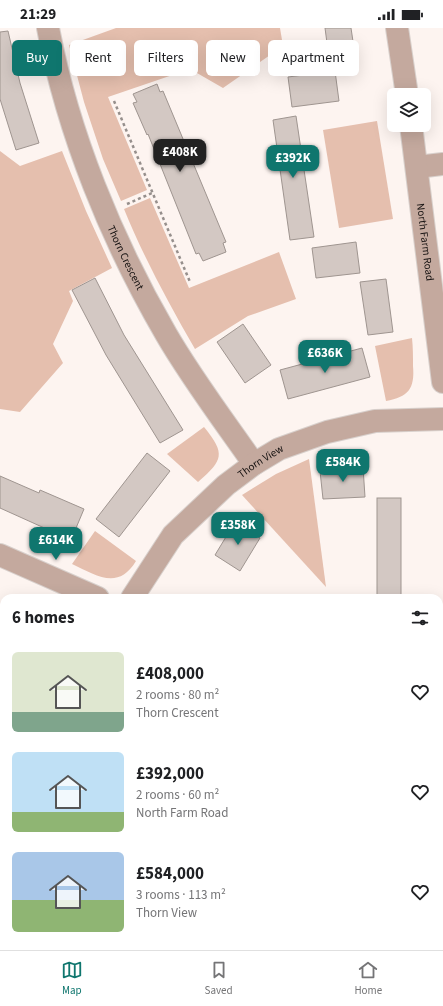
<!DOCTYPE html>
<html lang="en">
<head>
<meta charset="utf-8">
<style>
	body { margin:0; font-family:"Source Sans 3",sans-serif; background:#f2f2f2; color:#202124; height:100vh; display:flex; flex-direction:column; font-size:15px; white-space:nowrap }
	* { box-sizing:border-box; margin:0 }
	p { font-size:13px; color:#757577 }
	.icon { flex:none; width:22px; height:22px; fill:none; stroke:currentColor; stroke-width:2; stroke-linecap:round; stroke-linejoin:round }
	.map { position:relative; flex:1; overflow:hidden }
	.details { position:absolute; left:0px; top:566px; width:443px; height:356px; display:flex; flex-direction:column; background:#fff; border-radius:12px 12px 0 0; box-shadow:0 4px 16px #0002 }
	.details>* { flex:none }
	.guide { position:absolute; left:12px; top:12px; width:419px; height:36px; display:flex; gap:8px }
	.controls { position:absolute; left:387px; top:60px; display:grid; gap:8px }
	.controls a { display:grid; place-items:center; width:44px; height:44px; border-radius:6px; background:#fff; box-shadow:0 4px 16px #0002; font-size:20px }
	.price { position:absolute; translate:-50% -34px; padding:0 9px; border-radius:8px; background:#0f766e; color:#fff; font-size:13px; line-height:26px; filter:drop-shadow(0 1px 2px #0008) }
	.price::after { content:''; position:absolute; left:50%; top:24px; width:12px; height:9px; margin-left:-6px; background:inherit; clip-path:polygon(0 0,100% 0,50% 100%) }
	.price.active { background:#222; color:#fff }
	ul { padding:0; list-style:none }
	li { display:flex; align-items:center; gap:12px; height:100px; padding:0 12px }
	li span { display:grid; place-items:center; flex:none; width:112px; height:80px; border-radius:6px; color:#555 }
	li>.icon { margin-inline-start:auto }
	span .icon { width:48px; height:48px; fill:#fffc; stroke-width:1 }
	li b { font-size:17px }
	h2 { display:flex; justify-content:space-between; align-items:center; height:48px; padding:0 12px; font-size:17px }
	.pill { padding:0 14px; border-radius:6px; background:#fff; box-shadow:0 4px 16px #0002; font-size:14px; line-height:36px }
	.pill.active { background:#0f766e; color:#fff }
	.status { display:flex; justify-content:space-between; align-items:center; height:28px; padding:0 20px; background:#fff; direction:ltr }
	.status svg { height:11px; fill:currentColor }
	.tab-bar { display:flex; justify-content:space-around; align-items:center; height:56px; border-top:1px solid #e0e0e0; background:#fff; font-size:11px; color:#757577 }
	.tab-bar a { display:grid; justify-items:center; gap:2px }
	.tab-bar .active { color:#0f766e }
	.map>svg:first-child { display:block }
	.green { fill:#e5bfae }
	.building { fill:#d3c8c3; stroke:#9f9590 }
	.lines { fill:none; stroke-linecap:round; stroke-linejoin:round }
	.minor-casing { stroke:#d8d0cc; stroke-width:24 }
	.tertiary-casing { stroke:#d8d0cc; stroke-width:24 }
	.path { stroke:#968f8c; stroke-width:2.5; stroke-dasharray:3 3; stroke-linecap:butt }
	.minor { stroke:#c4a99e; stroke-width:22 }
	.tertiary { stroke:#c4a99e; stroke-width:22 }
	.labels { text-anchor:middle; stroke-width:3; stroke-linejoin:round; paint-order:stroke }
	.street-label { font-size:11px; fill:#161211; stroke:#fff }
</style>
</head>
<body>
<div class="status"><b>21:29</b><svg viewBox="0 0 49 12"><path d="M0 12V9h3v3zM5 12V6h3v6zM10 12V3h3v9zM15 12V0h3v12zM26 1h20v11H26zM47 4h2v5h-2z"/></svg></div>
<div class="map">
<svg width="443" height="922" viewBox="0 0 443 922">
	<rect width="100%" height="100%" fill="#fdf4f0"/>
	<g class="green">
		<path d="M116 0H280L283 18 223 60 190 41 108 69 147 162 121 173 103 131 84 74 69 17Z"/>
		<path d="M377 93 393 191 339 200 323 102Z"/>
		<path d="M0 123 20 138 62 123 86 183 112 240 69 263 73 273 53 316 63 335 20 384 0 381Z"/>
		<path d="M150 170 189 260 279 224 296 271 248 288 195 321C169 276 144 230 124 181Z"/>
		<path d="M412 310C413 319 413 329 413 338 415 361 408 369 386 373L375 318Z"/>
		<path d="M204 399C226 426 223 432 198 454L167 426Z"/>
		<path d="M309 431 326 559 242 467 276 446Z"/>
		<path d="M95 503 136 533C118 563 96 547 72 536Z"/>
		<path d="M0 869 4 870V906L0 904Z"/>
		<path d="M31 918H113L122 922H40Z"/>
		<path d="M184 918H221L230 922H193Z"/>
		<path d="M245 918H373L372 922H254Z"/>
	</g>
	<g class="building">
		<path d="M325 0H351L355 27 329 30Z"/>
		<path d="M8 3 20 55 39 115 16 122 0 71V4Z"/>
		<path d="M335 43 339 73 292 79 288 49Z"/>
		<path d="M157 56 160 64 163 63 226 214 223 215 226 224 203 233 199 225 196 226 148 106 147 107 133 75 137 74 133 66Z"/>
		<path d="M296 88 314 209 290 212 273 92Z"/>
		<path d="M356 214 360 245 316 250 312 220Z"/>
		<path d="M95 250 124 307 183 402 160 415 106 327 72 262Z"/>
		<path d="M386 251 393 304 368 307 360 254Z"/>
		<path d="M243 296 271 337 245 355 217 314Z"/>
		<path d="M362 320 370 349 288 371 280 342Z"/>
		<path d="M147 425 170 443 119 509 96 491Z"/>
		<path d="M363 439 365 469 323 471 320 443Z"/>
		<path d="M0 448 39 465 40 462 84 481 71 512 0 480Z"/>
		<rect x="377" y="470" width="24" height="100"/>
		<path d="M235 494 260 510 240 543 215 527Z"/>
	</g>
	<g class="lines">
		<defs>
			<g id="minor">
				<path id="s1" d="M48 0C68 106 112 213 166 306 192 351 224 393 254 436"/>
				<path d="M417 139 443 136"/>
				<path d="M0 527 98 570"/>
				<path id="s2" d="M132 570 173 507 226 457 254 436 279 421 327 404 375 393 443 391"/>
			</g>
			<g id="tertiary">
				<path d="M397 0 407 67"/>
				<path id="s3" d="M411 97 443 354"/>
				<path d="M439 710 443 658"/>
				<path d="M0 844 4 846"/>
				<path d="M169 918 178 922"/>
				<path d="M403 922 404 918"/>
			</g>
		</defs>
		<use href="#minor" class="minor-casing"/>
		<use href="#tertiary" class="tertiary-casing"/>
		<g class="path">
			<path d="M114 73 190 254"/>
			<path d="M127 176 152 165"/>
		</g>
		<use href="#minor" class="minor"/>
		<use href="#tertiary" class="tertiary"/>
	</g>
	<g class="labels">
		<g class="street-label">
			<text dy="4" stroke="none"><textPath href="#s3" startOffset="118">North Farm Road</textPath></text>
			<text dy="4" stroke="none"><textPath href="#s1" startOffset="243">Thorn Crescent</textPath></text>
			<text dy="4" stroke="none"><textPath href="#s2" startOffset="190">Thorn View</textPath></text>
		</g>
	</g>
</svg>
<div class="controls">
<a><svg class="icon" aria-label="layers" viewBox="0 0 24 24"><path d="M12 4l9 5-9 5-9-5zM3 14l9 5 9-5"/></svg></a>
</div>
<b class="price active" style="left:180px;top:145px">£408K</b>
<b class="price" style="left:293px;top:151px">£392K</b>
<b class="price" style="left:325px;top:346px">£636K</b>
<b class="price" style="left:343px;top:455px">£584K</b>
<b class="price" style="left:238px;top:518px">£358K</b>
<b class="price" style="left:56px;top:533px">£614K</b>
<div class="guide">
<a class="pill active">Buy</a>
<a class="pill">Rent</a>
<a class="pill">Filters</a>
<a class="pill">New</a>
<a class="pill">Apartment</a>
</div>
<section class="details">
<h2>6 homes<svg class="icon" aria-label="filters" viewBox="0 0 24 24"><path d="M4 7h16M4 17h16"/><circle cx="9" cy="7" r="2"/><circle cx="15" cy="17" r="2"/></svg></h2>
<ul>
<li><span style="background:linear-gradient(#dfe7d0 75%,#7fa58c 0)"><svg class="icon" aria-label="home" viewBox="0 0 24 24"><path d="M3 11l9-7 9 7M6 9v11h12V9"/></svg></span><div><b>£408,000</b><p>2 rooms · 80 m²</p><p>Thorn Crescent</p></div><svg class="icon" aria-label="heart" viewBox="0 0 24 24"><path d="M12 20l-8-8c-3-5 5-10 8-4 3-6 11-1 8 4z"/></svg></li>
<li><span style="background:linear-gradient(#bfe0f5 75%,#8fb573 0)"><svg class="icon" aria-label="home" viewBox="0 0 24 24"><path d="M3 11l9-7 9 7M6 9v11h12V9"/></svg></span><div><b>£392,000</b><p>2 rooms · 60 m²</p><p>North Farm Road</p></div><svg class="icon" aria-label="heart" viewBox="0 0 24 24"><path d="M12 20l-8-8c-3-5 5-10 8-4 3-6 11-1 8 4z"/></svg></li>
<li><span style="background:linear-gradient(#a9c7e8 60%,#8fb573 0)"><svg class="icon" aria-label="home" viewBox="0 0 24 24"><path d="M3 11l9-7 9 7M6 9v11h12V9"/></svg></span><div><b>£584,000</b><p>3 rooms · 113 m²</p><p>Thorn View</p></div><svg class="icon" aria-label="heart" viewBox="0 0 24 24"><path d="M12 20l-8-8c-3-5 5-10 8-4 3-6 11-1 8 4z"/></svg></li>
</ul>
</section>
</div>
<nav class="tab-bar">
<a class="active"><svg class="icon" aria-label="map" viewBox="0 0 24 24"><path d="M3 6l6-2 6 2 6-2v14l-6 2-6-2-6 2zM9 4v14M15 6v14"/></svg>Map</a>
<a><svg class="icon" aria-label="saved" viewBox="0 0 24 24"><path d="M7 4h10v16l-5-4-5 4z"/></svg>Saved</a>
<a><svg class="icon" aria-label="home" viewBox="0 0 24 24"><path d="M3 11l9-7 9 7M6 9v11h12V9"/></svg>Home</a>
</nav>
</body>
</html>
